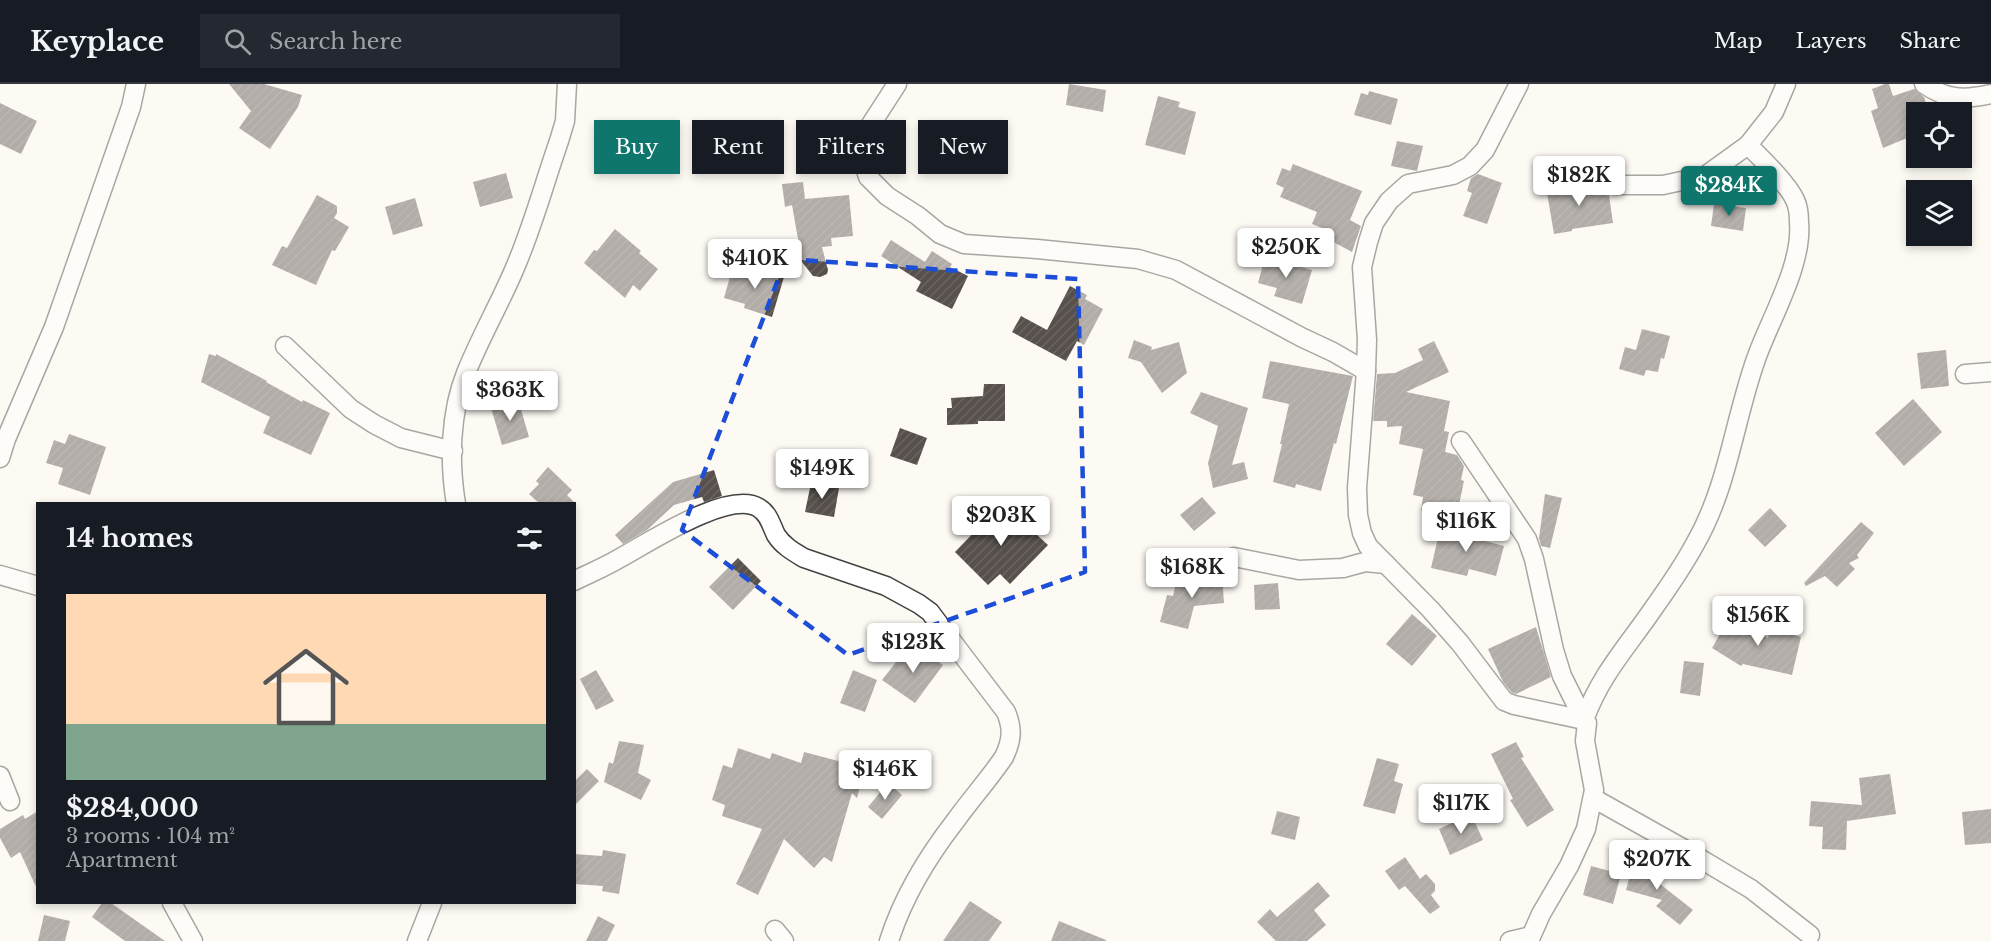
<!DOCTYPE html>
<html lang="en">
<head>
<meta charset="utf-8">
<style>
	body { margin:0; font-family:"Libre Baskerville",serif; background:#242831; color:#f1f3f6; height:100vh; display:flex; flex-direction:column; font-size:22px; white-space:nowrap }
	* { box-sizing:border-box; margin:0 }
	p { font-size:20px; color:#9ea1a6 }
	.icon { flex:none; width:33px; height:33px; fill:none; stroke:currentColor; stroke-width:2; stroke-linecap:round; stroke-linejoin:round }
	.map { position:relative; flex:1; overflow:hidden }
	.panel { position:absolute; left:36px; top:418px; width:540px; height:402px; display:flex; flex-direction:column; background:#171b24; border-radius:0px; box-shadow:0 3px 9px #0003 }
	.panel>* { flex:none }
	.banner { position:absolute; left:594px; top:36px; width:570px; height:54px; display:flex; gap:12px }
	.controls { position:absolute; left:1906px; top:18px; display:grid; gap:12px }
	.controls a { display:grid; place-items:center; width:66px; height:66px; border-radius:0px; background:#171b24; box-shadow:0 3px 9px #0003; font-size:30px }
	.price { position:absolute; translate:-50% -51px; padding:0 14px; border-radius:6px; background:#fff; color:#222; font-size:20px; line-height:39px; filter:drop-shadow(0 2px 3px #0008) }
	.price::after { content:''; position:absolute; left:50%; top:36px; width:18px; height:14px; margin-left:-9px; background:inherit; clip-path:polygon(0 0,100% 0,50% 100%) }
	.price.on { background:#0f766e; color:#fff }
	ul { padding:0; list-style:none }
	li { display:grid; align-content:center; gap:12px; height:318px; padding:0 30px }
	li+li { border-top:2px solid #363941 }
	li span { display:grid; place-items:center; height:186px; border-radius:0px; color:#555 }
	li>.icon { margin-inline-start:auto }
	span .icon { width:108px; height:108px; fill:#fffc; stroke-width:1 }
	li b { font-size:26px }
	h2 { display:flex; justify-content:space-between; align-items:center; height:72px; padding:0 30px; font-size:26px }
	.pill { padding:0 21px; border-radius:0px; background:#171b24; box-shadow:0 3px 9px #0003; font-size:21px; line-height:54px }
	.pill.on { background:#0f766e; color:#fff }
	header { display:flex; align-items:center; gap:36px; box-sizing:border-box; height:84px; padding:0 30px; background:#171b24; border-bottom:2px solid #363941 }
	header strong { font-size:28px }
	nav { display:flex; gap:33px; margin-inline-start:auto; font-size:21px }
	.search { width:420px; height:54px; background:#242831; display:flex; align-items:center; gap:15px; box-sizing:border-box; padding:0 21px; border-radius:0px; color:#9ea1a6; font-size:22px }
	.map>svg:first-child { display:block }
	.building { fill:url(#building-hatch) }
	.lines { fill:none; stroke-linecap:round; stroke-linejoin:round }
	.street-casing { stroke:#434343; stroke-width:21 }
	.street { stroke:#fff; stroke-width:18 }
	.marked { fill:none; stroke:#1d4ed8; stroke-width:4.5; stroke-dasharray:12 8; stroke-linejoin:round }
</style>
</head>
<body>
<header>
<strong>Keyplace</strong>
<div class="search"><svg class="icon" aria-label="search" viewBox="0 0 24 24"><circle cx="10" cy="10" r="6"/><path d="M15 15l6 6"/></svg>Search here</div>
<nav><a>Map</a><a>Layers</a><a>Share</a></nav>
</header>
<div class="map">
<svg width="1991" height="857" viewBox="0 0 1991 857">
	<defs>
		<pattern id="building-hatch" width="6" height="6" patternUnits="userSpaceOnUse" patternTransform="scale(1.5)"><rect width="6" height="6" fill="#57504d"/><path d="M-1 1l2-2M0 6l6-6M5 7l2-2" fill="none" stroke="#6a6562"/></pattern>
	</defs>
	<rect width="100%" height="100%" fill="#fdfaf4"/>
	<g class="building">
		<path d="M229 0H264L302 11 298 23 270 65 239 44 251 27Z"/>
		<path d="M1069 0 1106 6 1103 28 1066 21Z"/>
		<path d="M1885 0H1889L1893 12 1914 5 1924 13 1929 28H1917V50L1883 64 1871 27 1878 24 1872 5Z"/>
		<path d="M1369 7 1398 15 1391 41 1354 31 1361 9 1368 11Z"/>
		<path d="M1158 12 1180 18 1178 23 1196 28 1185 71 1145 61Z"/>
		<path d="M0 19 37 37 21 70 0 60Z"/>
		<path d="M1397 57 1423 62 1417 87 1391 82Z"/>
		<path d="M1293 80 1362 107 1350 136 1361 142 1352 168 1326 154 1330 147 1312 140 1317 128 1280 113 1284 104 1276 100 1282 84 1290 87Z"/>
		<path d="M506 89 513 114 480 123 473 98Z"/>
		<path d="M1478 90 1502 99 1487 140 1463 132 1472 109 1467 107 1471 94Z"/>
		<path d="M803 98 805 115 849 111 853 152 831 154 832 162 822 163 828 186 827 190 820 193 813 192 802 178 792 121 785 123 782 100Z"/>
		<path d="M1604 98 1605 106 1609 111 1613 139 1572 145V147L1554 150 1546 103 1570 99V103Z"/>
		<path d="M317 111 337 122V129L334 134 349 143 335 167 332 166 316 201 272 181 282 162 287 164Z"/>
		<path d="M415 114 423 142 393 151 385 123Z"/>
		<path d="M1714 120 1746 124 1743 147 1711 142Z"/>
		<path d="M615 145 641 167 639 169 658 185 640 207 633 201 625 214 584 179 594 166 597 167Z"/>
		<path d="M891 156 925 178 932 167 952 180 950 183 968 192 952 225 916 207 921 198 881 172Z"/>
		<path d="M1265 173 1312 186 1302 220 1274 212 1277 204 1258 199Z"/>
		<path d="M733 182 755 188V185L784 193 772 233 744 224 745 220 724 214Z"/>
		<path d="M1070 202 1087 211 1085 215 1103 225 1084 261 1077 257 1066 277 1012 248 1021 232 1047 246Z"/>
		<path d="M1642 245 1670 252 1664 275 1661 274 1658 288 1646 286 1644 292 1619 285 1625 263 1636 266Z"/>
		<path d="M1134 256 1152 263 1151 266 1179 258 1187 289 1162 309 1141 278 1128 274Z"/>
		<path d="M1434 257 1449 288 1406 308 1450 317 1444 347 1449 348 1445 368 1457 371 1464 382 1461 396 1464 397 1456 435 1421 427 1423 413 1413 411 1423 365 1399 360 1402 342 1387 343V337H1373L1377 290 1395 289 1423 276 1418 265Z"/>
		<path d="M1946 266 1949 302 1921 305 1917 269Z"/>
		<path d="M209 270 216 272V270L267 297 266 298 302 318 303 316 330 329 311 371 263 349 270 333 201 298Z"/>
		<path d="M1270 277 1353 292 1336 360 1334 359 1321 407 1296 400 1295 404 1273 398 1282 360H1280L1289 320 1262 314Z"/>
		<path d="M984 300H1005V337H978V340L947 341V324H952L951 314 983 312Z"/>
		<path d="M1201 308 1248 324 1232 381 1244 378 1248 395 1213 404 1208 379 1218 342 1190 329Z"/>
		<path d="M518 315 529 353 502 361 491 324Z"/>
		<path d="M1913 315 1942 348 1904 382 1875 349Z"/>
		<path d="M900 344 927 354 917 381 890 372Z"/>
		<path d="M69 350 106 363 90 411 58 400 63 384 46 379 54 356 65 360Z"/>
		<path d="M548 383 572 406 567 411 576 420H540L529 410 539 400 536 397Z"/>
		<path d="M714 386 722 412 704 418 702 413 674 421 647 446 623 460 615 451 673 398Z"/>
		<path d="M811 399 839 404 834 433 805 428Z"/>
		<path d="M1545 410 1562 414 1550 464 1541 462 1539 454Z"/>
		<path d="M1202 413 1216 429 1194 447 1180 431Z"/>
		<path d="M1002 419 1048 461 1010 500 1000 490 988 501 955 468Z"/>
		<path d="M1770 424 1787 442 1765 463 1748 446Z"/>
		<path d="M1861 438 1874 449 1857 471 1859 474 1849 479 1855 485 1837 503 1825 492 1806 502 1804 499Z"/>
		<path d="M1441 441 1482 452 1481 456 1504 462 1496 492 1469 485 1467 492 1431 484Z"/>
		<path d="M738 474 761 497 733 526 709 503Z"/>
		<path d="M1222 490 1224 519 1194 522 1188 545 1160 538 1167 511 1173 512 1176 499 1183 501 1185 493Z"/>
		<path d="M1278 499 1280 525 1255 526 1254 501Z"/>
		<path d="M1412 530 1437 552 1412 582 1386 560Z"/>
		<path d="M1731 531 1768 554 1770 545 1801 553 1792 591 1743 580 1741 582 1712 564Z"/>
		<path d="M1536 543 1551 593 1516 610 1511 608 1503 598 1488 565Z"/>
		<path d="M907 564 915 570 919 564 943 581 915 619 882 596Z"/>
		<path d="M1684 577 1704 579 1700 612 1680 609Z"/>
		<path d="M596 586 614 617 596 626 580 595Z"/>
		<path d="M853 586 877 596 865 628 840 619Z"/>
		<path d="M619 657 644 661 638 689 651 696 641 716 604 698 609 678 613 680Z"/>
		<path d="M1516 658 1524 673 1521 674 1554 726 1527 743 1510 716 1513 715 1491 670Z"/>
		<path d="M738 664 770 675 772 669 801 679 804 668 865 684 857 714 852 709 832 778 824 773 814 784 784 755 758 811 736 800 762 745 722 732 725 721 712 716 723 681 732 684Z"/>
		<path d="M1377 674 1399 680 1394 697 1403 700 1395 730 1363 722Z"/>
		<path d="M587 685 599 697 574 722V698Z"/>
		<path d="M1890 690 1896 730 1847 737 1846 766 1822 765 1823 743 1809 742 1811 717 1862 721 1859 694Z"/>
		<path d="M888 699 902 711 882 735 868 723Z"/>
		<path d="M1991 725V759L1965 761 1962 728Z"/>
		<path d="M38 727V807L20 768 11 774 0 754V745L23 731 25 735Z"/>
		<path d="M1277 727 1300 733 1295 756 1271 750Z"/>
		<path d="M1471 730 1483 756 1450 771 1439 745Z"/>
		<path d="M603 766 626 770 619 810 602 807 603 802 574 800V770L602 772Z"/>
		<path d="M1405 773 1420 795 1426 790 1435 800V807L1431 811 1440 823 1430 830 1405 802 1399 806 1385 787Z"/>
		<path d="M1634 776 1659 783 1655 796 1693 826 1680 841 1656 822 1662 816 1626 806Z"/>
		<path d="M1591 782 1621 790 1613 820 1583 811Z"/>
		<path d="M1318 798 1330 812 1314 826 1326 841 1307 857H1276L1257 838 1270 825 1277 833Z"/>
		<path d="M970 817 1002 838 989 857H943Z"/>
		<path d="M102 819H111L165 857H125L92 833Z"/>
		<path d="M44 831 70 837 65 857H38Z"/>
		<path d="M598 832 615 841 607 857H586Z"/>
		<path d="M1059 837 1106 856V857H1051Z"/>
	</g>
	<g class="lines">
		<defs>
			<g id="street">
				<path d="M897 0 866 48 861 70 868 93 887 112 918 132 940 150 964 160 1037 165 1138 175 1176 186 1301 253 1333 268 1366 287"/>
				<path d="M1519 0 1485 66 1470 82 1453 91 1408 100 1389 117 1374 139 1368 158 1362 183 1367 256 1366 287 1357 404 1358 431 1362 449 1368 462 1430 525 1460 559 1504 617 1514 621 1584 636"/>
				<path d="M1924 0C1947 16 1964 16 1991 10"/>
				<path d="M1615 101H1663L1705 92 1748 61 1774 28 1786 0"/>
				<path d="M285 262 351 325 374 340 401 354 453 367"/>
				<path d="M1965 290 1991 288"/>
				<path d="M1461 357 1527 455 1534 475 1554 566 1562 592 1584 636"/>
				<path d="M0 374 6 355 54 243 131 23 136 0"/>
				<path d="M456 420C449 378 450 329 466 289 480 254 499 221 514 186 532 145 544 100 559 57L565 37 567 0"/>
				<path d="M1234 473 1299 486 1343 484 1365 478 1386 480"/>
				<path d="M0 491 38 502"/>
				<path d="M574 497C590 489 605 483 620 474 648 459 729 405 759 424 769 430 771 441 776 451 783 462 794 468 804 474L886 502 919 520 930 528 942 544 1006 628C1013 645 1012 656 1004 673 989 695 972 714 956 736 928 772 903 813 889 857"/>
				<path d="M0 692 10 717"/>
				<path d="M1593 714 1684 765 1751 805 1810 851"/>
				<path d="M172 819 193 857"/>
				<path d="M775 846 784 857"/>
				<path d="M417 857 432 819"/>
				<path d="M1510 857 1531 852"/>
				<path d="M1529 857 1541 830 1569 782 1586 745 1594 706 1585 657 1587 639 1584 636C1601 590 1627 563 1653 525 1668 504 1683 482 1695 460 1728 403 1734 337 1756 275 1770 235 1803 181 1799 138 1799 132 1798 122 1795 116 1788 100 1761 74 1748 61"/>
			</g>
		</defs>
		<use href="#street" class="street-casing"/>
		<use href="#street" class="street"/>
	</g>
	<path d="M0 0H1991V857H0ZM786 175 1078 195 1085 488 848 571 682 446Z" fill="#fdfaf4" fill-opacity=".55" fill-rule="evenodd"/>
	<path class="marked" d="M786 175 1078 195 1085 488 848 571 682 446Z"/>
</svg>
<div class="controls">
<a><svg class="icon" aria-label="locate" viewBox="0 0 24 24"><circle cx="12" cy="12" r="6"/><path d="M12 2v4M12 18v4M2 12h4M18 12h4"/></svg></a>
<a><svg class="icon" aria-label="layers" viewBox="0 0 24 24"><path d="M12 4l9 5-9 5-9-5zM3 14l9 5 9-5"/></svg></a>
</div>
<b class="price" style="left:1579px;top:123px">$182K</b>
<b class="price on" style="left:1729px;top:133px">$284K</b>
<b class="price" style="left:1286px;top:195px">$250K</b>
<b class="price" style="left:755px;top:206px">$410K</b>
<b class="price" style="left:510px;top:338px">$363K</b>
<b class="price" style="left:822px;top:416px">$149K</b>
<b class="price" style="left:1001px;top:463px">$203K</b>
<b class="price" style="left:1466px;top:469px">$116K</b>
<b class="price" style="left:1192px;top:515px">$168K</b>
<b class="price" style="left:1758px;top:563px">$156K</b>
<b class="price" style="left:913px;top:590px">$123K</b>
<b class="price" style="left:885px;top:717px">$146K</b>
<b class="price" style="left:1461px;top:751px">$117K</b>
<b class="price" style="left:1657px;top:807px">$207K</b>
<div class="banner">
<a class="pill on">Buy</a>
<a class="pill">Rent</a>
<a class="pill">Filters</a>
<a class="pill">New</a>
</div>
<section class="panel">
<h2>14 homes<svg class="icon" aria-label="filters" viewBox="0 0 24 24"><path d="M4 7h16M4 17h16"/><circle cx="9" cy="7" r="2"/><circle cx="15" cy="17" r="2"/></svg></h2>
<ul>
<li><span style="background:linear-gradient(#ffd9b3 70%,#7fa58c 0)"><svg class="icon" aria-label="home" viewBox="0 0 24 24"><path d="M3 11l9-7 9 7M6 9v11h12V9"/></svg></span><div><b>$284,000</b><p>3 rooms · 104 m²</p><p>Apartment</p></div></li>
</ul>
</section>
</div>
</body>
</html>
